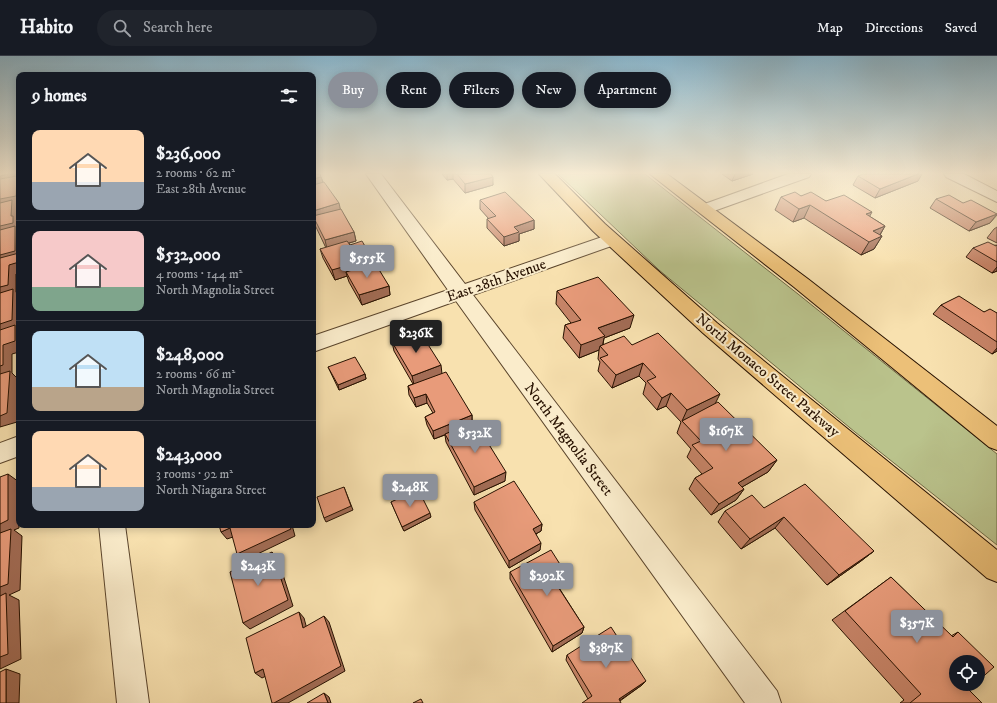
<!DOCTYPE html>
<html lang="en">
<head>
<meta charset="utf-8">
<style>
	body { margin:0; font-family:"IM FELL DW Pica",serif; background:#20242c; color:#f1f3f6; height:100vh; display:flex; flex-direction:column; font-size:15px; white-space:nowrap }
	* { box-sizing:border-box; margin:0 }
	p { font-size:13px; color:#9ea1a6 }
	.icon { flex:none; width:22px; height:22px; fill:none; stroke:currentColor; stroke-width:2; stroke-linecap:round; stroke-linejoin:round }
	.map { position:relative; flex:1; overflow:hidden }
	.side { position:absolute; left:16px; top:16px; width:300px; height:456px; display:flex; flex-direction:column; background:#171b24; border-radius:8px; box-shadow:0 2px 10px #0003 }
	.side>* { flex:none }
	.guide { position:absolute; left:328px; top:16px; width:380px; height:36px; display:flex; gap:8px }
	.fabs { position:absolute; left:949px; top:599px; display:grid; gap:8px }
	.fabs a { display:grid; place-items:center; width:36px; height:36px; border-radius:50%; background:#171b24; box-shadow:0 2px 10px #0003; font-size:20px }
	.price { position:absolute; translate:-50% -34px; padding:0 9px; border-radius:4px; background:#8c9099; color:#fff; font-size:13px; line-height:26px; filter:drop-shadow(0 1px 2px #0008) }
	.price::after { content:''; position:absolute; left:50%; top:24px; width:12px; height:9px; margin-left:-6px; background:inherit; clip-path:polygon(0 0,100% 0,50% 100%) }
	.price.current { background:#222; color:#fff }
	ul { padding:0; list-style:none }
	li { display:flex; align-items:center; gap:12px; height:100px; padding:0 16px }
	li+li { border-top:1px solid #363941 }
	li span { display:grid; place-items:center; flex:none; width:112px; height:80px; border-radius:8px; color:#555 }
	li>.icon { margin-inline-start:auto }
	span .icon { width:48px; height:48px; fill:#fffc; stroke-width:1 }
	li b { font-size:17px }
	h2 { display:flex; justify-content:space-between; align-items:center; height:48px; padding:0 16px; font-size:17px }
	.tag { padding:0 14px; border-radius:18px; background:#171b24; box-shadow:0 2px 10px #0003; font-size:14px; line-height:36px }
	.tag.current { background:#8c9099; color:#fff }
	header { display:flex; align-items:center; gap:24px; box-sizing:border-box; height:56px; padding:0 20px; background:#171b24; border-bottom:1px solid #363941 }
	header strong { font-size:19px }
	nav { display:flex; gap:22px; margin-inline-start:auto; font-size:14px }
	.search { width:280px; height:36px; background:#20242c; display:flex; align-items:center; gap:10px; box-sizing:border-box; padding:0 14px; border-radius:22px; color:#9ea1a6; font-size:15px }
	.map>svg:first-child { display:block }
	.green { fill:#bac38c; stroke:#706a46 }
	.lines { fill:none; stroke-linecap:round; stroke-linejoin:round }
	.minor-casing { stroke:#5b452c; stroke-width:2 }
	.major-casing { stroke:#271100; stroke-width:2 }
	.minor { fill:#faeccb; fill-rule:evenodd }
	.major { fill:#ecc078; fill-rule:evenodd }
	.wall { fill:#c88569; stroke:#271100 }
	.shaded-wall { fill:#a26c55; stroke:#271100 }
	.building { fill:#e89b7a; stroke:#271100 }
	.labels { text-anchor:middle; stroke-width:4; stroke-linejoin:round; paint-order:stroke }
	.street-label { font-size:15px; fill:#271100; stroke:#faeccb }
</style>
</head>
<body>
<header>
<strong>Habito</strong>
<div class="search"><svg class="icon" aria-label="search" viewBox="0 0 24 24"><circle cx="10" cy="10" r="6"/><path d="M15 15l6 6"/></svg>Search here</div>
<nav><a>Map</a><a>Directions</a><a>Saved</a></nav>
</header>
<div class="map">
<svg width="997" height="647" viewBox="0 0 997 647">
	<rect width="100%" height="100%" fill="#f8e1af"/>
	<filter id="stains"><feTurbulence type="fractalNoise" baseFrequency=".005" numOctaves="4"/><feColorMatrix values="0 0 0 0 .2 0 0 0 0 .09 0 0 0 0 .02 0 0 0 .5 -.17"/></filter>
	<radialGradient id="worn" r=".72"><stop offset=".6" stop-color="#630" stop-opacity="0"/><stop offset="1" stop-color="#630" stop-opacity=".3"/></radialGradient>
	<path class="green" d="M558 118H645L798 238 997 398V489L855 376 659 214Z"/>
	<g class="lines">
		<defs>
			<g id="minor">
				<path d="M366 118H381L465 228 605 180 611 179 617 180 620 184 617 188 473 239 777 635 781 647H745L456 245 313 296V280L448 234Z"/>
				<path d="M788 118H811L809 121 711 156 705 158 699 156 697 153 699 150Z"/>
				<path d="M944 118H964L997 135V146L946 121Z"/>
				<path d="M19 380V400L0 407V387Z"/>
				<path d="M99 469H125L149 647H117Z"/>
			</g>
			<g id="major">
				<path d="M539 118H555L605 168 717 267 997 494V526L987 522 703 277 593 175Z"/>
				<path d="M650 118H667L808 223 997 370V394L989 391 794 231Z"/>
			</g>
		</defs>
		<use href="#minor" class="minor-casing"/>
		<use href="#major" class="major-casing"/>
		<use href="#minor" class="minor"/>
		<use href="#major" class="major"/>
	</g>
	<g class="wall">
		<path d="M313 118 321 121 323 126 340 153 354 176 356 185 349 187 350 189 370 199 372 208 389 230 390 239 362 249 349 226 347 220 335 224 323 202 320 193 326 192 315 169 314 164H313Z"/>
		<path d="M442 118H491L493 129 465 137 453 123 447 124Z"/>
		<path d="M722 118H753L732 125Z"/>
		<path d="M858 120 918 125 875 142 853 129Z"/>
		<path d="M801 140 826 145 869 160 885 170 880 179 882 180 874 193 861 199 804 162 793 166 775 154 781 141Z"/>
		<path d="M936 143 997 158V159L990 167 969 175 930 152Z"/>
		<path d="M480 144 534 164V173L519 178V185L504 190 487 172V163H489L480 153Z"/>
		<path d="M997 171V187L987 182 994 173Z"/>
		<path d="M997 189V215L992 217 966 201 973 192Z"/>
		<path d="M557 235 630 272 604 282 603 289H632L715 348 777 404 768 416 742 431 744 433 736 444 711 459 689 433 695 422 702 418 687 401 691 393 677 377 681 366 666 350 657 354 643 338 646 327 639 320 612 332 598 315 600 306 598 303 599 294 579 302 563 282 565 269 571 267 556 248Z"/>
		<path d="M941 249 984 256 997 257V295L992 298 933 258Z"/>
		<path d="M392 286 442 318 472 359V367L505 425 474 439 446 386 445 379 434 383 427 369 425 361 433 357 427 347 416 351 409 339 408 330 413 328 394 295Z"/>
		<path d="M328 311 365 318 366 323 339 334Z"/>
		<path d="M391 446 431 461 404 475Z"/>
		<path d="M474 446 542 468 541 475 536 478 540 494 509 512 475 454Z"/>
		<path d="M764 452 874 495 861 505 827 529 775 472 741 493 718 466 725 455Z"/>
		<path d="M563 513 561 520 554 524 584 571 582 577 552 596 510 523V516Z"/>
		<path d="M891 521 951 580 958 576 968 633 982 647H900L904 644 832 564Z"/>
		<path d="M567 599 642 629 620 645 588 643 566 604Z"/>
	</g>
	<g class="shaded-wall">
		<path d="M7 118H17V126V120L19 122V150H17L19 153 18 166 19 167V217L16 218V236L19 240V296L12 298V317L19 324 17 366 0 371V120Z"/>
		<path d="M447 118H453V123L447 124Z"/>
		<path d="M735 118H753L732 125Z"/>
		<path d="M918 118H922L918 125 875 142 880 133Z"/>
		<path d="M321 121 324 130 313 133V123Z"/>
		<path d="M493 121V129L465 137V128Z"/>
		<path d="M339 147 341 156 313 161V155Z"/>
		<path d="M810 149 804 162 793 166 799 153Z"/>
		<path d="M872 156 865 169 866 158Z"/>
		<path d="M997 158 990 167 969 175 976 166Z"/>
		<path d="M534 164V173L519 178V185L504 190V181L514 171Z"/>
		<path d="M885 170 878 182 882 180 874 193 861 199 869 186 873 175Z"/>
		<path d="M354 176 356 185 327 193 325 184Z"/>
		<path d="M370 199 372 208 346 216 347 220 335 224 332 214 358 203Z"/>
		<path d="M997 211V215L992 217Z"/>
		<path d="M389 230 390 239 362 249 359 239Z"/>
		<path d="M634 259 630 272 604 282 602 292 600 290 599 294 579 302 581 289 598 272Z"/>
		<path d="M997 292V295L992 298Z"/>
		<path d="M643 307 639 320 612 332 616 319Z"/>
		<path d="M441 309 442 318 414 329 412 320Z"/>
		<path d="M365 318 366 323 339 334 338 329Z"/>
		<path d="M671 337 666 350 657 354 662 342Z"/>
		<path d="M426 338 427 347 416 351 414 342Z"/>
		<path d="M720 338 714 350 682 365 687 354Z"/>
		<path d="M472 359V368L434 383 433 375Z"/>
		<path d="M777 404 768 416 730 438 738 427Z"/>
		<path d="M506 416 505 425 474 439V431Z"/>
		<path d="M8 418 19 426V472L14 474 22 480 20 534 9 539 19 544 21 603 0 613V468Z"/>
		<path d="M344 431 353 454 326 466 324 462Z"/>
		<path d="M744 433 736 444 711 459 719 448Z"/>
		<path d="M430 457 431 461 404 475 402 471Z"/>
		<path d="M784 461 775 472 741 493 750 483Z"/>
		<path d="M542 468 541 475 532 480 533 473Z"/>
		<path d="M289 469H292L295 480 243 505 237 498Z"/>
		<path d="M230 472 236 480 227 483 221 476Z"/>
		<path d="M541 487 540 494 509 512V505Z"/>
		<path d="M874 495 861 505 827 529 839 519Z"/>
		<path d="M272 496 278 503 293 550 250 573 243 567Z"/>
		<path d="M563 513 561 520 550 526 551 520Z"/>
		<path d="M299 556 304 562 308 577 303 572Z"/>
		<path d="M324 560 329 566 345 615 288 647H274Z"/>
		<path d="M584 571 582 577 552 596 553 590Z"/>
		<path d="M6 613 20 618 19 647H6Z"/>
		<path d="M263 613 270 618 262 622 255 617Z"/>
		<path d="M646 625 642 629 616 647 619 643Z"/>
		<path d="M324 637 329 641 331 647H328Z"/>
	</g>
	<g class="building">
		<path d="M313 118H320L321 121 313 123Z"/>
		<path d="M457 118H491L493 121 465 128Z"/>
		<path d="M863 118H918L880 133 858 120Z"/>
		<path d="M17 120 16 140 0 143V123Z"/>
		<path d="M324 126 339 147 313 155V129Z"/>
		<path d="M505 136 534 164 514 171 519 176 504 181 487 163 496 160 480 144Z"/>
		<path d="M795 136 801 140 811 136 826 145 844 139 872 156 866 158 885 170 873 175 882 180 869 186 810 149 799 153 781 141Z"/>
		<path d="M949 139 963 147 971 144 997 158 976 166 936 143Z"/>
		<path d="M12 144 11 160H13V167L0 170V147Z"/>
		<path d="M341 153 354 176 325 184 313 160Z"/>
		<path d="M15 170V195L0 199V174Z"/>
		<path d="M347 185 350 189 362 185 370 199 358 203 360 206 332 214 320 193Z"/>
		<path d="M988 186 996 190 997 189V206L973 192Z"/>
		<path d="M19 197V206L9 209 8 229 0 231V202Z"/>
		<path d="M375 207 389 230 359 239 346 216Z"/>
		<path d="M598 221 634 259 598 272 605 280 581 289 565 269 581 264 557 235Z"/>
		<path d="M13 233 12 264 0 268V237Z"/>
		<path d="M959 240 984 256 990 253 997 257V286L941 249Z"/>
		<path d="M15 269V285L3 289V309L0 310V274Z"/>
		<path d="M420 276 441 309 412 320 392 286Z"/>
		<path d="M658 277 720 338 687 354 671 337 662 342 647 325 656 321 643 307 616 319 600 302 608 299 600 290 624 280 632 289Z"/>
		<path d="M355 301 365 318 338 329 328 311Z"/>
		<path d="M10 315 7 357 0 360V318Z"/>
		<path d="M446 316 472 359 433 375 425 361 435 356 426 338 414 342 408 330Z"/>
		<path d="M718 346 777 404 738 427 744 433 719 448 695 422 713 412 692 389 701 385 682 365Z"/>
		<path d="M475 366 506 416 474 431 445 378Z"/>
		<path d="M8 418V464L0 468V421Z"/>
		<path d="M514 425 542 468 533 473 541 487 509 505 474 446Z"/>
		<path d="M805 428 874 495 839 519 784 461 750 483 725 455 752 439 764 452Z"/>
		<path d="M344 431 351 450 324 462 317 441Z"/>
		<path d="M418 433 430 457 402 471 391 446Z"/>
		<path d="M219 469H289L291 473 237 498 230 472 221 476Z"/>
		<path d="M11 473 8 528 0 531V477Z"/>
		<path d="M551 494 563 513 551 520 584 571 553 590 510 516Z"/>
		<path d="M272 496 288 544 243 567 230 516Z"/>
		<path d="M891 521 953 581 958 576 994 611 978 625V606H956V628H974L968 633 982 647H910L921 638 845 555Z"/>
		<path d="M6 537 8 598 0 601V540Z"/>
		<path d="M299 556 303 572 324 560 341 610 274 647H272L263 613 255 617 246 582Z"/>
		<path d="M611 571 646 625 619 643 621 647H582L592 640 567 599Z"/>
		<path d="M6 613V647H0V616Z"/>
		<path d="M324 637 328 647H307Z"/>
		<path d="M421 643 423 647H413Z"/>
	</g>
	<linearGradient id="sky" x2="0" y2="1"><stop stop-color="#8ab8d0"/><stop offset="0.56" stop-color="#fcf2db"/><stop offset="1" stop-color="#fcf2db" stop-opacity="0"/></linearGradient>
	<rect width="997" height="209" fill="url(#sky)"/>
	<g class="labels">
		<g class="street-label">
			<text transform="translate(496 224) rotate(-19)" y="5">East 28th Avenue</text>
			<text transform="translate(768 319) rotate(40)" y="5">North Monaco Street Parkway</text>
			<text transform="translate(569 383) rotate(53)" y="5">North Magnolia Street</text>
		</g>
	</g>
	<rect width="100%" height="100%" filter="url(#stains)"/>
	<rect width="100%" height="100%" fill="url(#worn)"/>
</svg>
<div class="fabs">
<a><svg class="icon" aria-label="locate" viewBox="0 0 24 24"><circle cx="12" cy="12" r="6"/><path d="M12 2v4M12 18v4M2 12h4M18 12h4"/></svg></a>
</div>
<b class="price" style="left:367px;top:223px">$555K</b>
<b class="price current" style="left:416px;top:298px">$236K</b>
<b class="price" style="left:726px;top:396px">$167K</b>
<b class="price" style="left:475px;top:398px">$532K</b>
<b class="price" style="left:410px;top:452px">$248K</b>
<b class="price" style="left:258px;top:531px">$243K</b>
<b class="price" style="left:547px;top:541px">$292K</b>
<b class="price" style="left:917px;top:588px">$357K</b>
<b class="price" style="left:606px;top:613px">$387K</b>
<div class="guide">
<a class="tag current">Buy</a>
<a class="tag">Rent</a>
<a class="tag">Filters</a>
<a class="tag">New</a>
<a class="tag">Apartment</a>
</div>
<section class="side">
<h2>9 homes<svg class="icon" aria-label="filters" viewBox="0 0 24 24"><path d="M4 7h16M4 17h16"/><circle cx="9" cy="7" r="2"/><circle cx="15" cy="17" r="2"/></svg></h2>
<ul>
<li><span style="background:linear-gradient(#ffd9b3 65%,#9aa5b1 0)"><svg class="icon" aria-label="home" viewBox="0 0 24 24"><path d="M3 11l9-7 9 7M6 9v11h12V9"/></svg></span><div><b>$236,000</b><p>2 rooms · 62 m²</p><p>East 28th Avenue</p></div></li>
<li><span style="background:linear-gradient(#f6c9c9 70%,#7fa58c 0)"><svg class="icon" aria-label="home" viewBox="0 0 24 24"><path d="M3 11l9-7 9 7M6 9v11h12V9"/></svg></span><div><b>$532,000</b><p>4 rooms · 144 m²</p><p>North Magnolia Street</p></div></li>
<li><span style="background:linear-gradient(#bfe0f5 70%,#b9a48a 0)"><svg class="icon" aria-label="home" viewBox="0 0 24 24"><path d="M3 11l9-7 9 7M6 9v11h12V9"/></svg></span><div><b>$248,000</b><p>2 rooms · 66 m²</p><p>North Magnolia Street</p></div></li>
<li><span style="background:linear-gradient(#ffd9b3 70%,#9aa5b1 0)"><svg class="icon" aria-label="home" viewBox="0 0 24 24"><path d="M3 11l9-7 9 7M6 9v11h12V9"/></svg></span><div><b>$243,000</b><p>3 rooms · 92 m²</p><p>North Niagara Street</p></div></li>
</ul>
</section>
</div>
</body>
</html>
